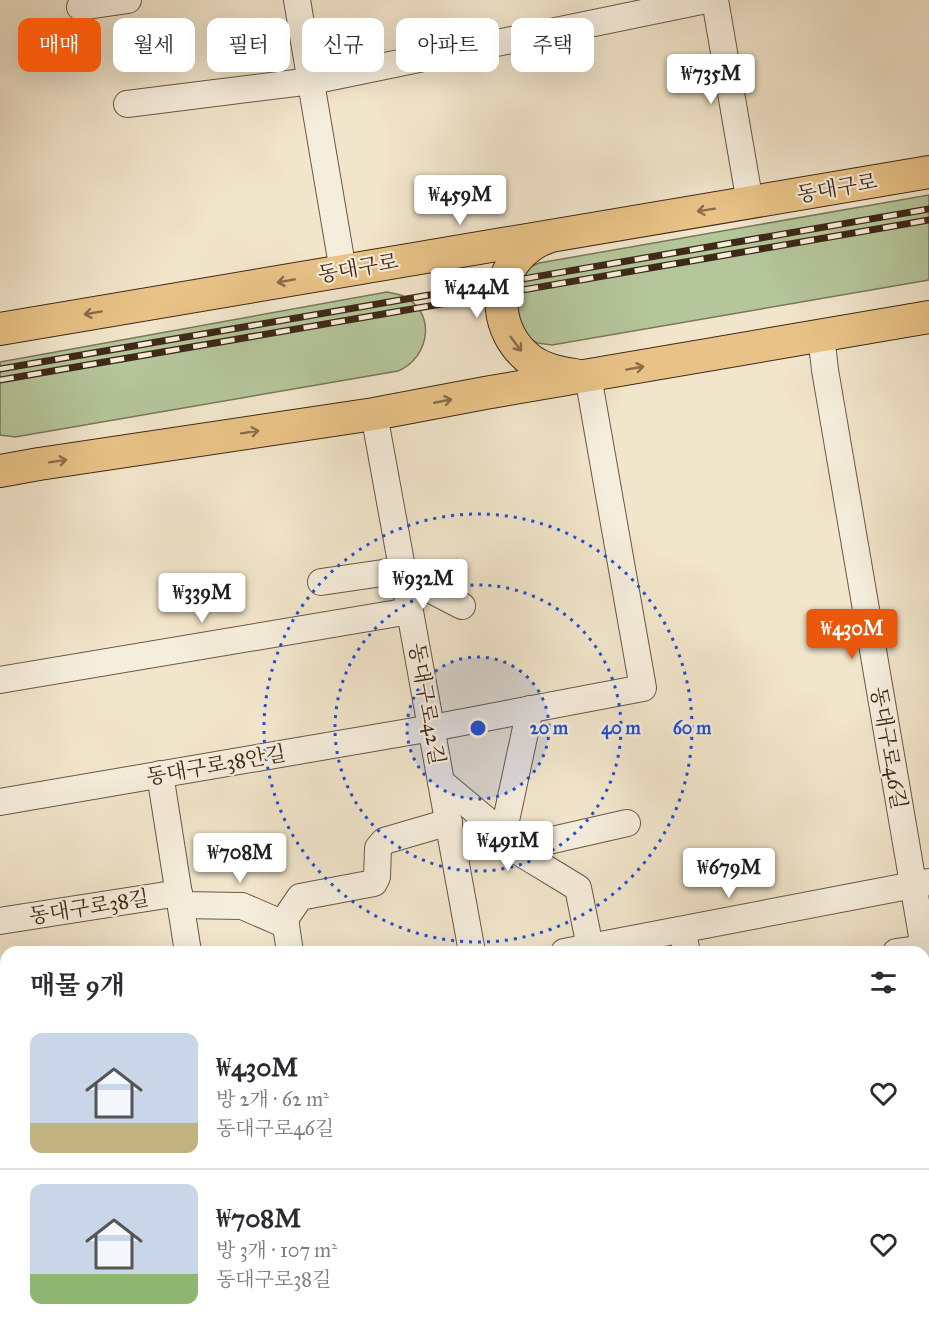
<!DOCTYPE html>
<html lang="ko">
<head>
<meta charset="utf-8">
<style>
	body { margin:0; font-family:"IM FELL Great Primer","Noto Serif KR",serif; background:#f7f7f7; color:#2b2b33; height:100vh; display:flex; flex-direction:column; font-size:22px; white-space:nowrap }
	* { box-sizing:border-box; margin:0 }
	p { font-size:20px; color:#7c7c81 }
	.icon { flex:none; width:33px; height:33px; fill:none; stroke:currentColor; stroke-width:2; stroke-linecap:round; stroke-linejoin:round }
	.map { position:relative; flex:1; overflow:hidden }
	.details { position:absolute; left:0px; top:946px; width:930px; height:386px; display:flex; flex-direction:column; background:#fff; border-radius:18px 18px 0 0; box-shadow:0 6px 24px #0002 }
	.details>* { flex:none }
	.hud { position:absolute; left:18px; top:18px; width:600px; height:54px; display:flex; gap:12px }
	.price { position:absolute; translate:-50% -51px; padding:0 14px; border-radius:6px; background:#fff; color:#222; font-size:20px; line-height:39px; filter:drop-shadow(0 2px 3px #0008) }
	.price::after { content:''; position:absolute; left:50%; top:36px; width:18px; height:14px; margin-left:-9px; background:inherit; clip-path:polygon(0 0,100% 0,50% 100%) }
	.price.active { background:#ea580c; color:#fff }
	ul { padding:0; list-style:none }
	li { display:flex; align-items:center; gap:18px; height:150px; padding:0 30px }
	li+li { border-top:2px solid #e1e1e2 }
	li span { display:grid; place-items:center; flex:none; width:168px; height:120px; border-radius:12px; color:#555 }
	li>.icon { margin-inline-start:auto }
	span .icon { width:72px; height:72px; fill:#fffc; stroke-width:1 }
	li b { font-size:26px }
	h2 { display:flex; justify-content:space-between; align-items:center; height:72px; padding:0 30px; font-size:26px }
	.chip { padding:0 21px; border-radius:12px; background:#fff; box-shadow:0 6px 24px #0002; font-size:21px; line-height:54px }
	.chip.active { background:#ea580c; color:#fff }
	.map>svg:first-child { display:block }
	.green { fill:#b5c69b; stroke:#7a7759; stroke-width:1.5 }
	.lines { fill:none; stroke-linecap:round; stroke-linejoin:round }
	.minor-casing { stroke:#6b5744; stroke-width:28 }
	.major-casing { stroke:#3e2817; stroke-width:34 }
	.minor { stroke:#f6eedd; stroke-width:26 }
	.major { stroke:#e8c286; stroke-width:32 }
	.rail-casing { stroke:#3e2817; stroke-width:7 }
	.rail { stroke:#f6eedd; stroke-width:4.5; stroke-dasharray:14; stroke-linecap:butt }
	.oneway { stroke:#8a6d49 }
	.ring { fill:none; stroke:#1d4ed8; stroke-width:3; stroke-dasharray:3 6 }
	.labels { text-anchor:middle; stroke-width:4.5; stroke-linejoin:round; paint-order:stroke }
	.street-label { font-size:21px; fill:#3e2817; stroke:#f6eedd }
	.centre { fill:#1d4ed8; stroke:#f6eedd; stroke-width:3 }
	.ring-label { font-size:18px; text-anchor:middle; font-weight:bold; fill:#1d4ed8; stroke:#f6eedd; stroke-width:4.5; stroke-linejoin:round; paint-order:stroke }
</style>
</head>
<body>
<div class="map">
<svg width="929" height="1331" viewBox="0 0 929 1331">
	<rect width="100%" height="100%" fill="#f1e5cb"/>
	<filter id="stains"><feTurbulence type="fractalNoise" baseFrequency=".00333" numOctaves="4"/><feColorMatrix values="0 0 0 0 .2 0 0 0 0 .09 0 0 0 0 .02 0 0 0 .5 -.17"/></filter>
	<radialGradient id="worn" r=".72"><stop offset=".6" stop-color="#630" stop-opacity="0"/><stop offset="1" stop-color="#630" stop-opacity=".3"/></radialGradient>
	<g class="green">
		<path d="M929 195V280L552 345 537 343 521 333 510 296 528 268 539 263Z"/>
		<path d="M387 292C392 293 397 294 401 295 437 310 431 357 398 371L15 437 0 435V362Z"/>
		<path d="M6 1059V1326H266L267 1331H0V1060Z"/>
	</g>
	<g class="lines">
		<defs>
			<g id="minor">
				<path d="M297 0 343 271"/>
				<path d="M715 0 750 203"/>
				<path d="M80 7 128 0"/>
				<path d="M127 104 312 81 706 0"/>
				<path d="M821 335 825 370 929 977"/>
				<path d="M374 414 472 952"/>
				<path d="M404 576 462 606"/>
				<path d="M321 582 403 570"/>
				<path d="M0 680 410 611"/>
				<path d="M160 774 188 952"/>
				<path d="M441 782 496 828 504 843 578 888 590 947"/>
				<path d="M0 802 432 728 643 688 588 376"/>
				<path d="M502 839 530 709"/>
				<path d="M513 849 627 823"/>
				<path d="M181 905 242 906 286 925"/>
				<path d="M0 921 179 893"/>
				<path d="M682 930 687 952"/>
				<path d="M290 952 285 919 300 897 374 883 377 877 378 848 384 841 449 822"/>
				<path d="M564 952 929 882"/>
				<path d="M896 952 924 948"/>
				<path d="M0 1044 6 1043"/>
				<path d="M924 1265 929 1263"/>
				<path d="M0 1269H6"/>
				<path d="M165 1326 173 1331"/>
				<path d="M331 1326 332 1331"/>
				<path d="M279 1328 290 1326"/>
				<path d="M773 1331 787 1326"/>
			</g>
			<g id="major">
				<path d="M546 238C536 241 527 248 519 256 492 286 497 332 528 358 541 369 559 373 575 375"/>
				<path d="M0 329 929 172"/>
				<path d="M0 471 39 464 374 414 485 393 929 317"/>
			</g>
		</defs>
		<use href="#minor" class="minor-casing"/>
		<use href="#major" class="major-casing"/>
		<use href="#minor" class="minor"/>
		<use href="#major" class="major"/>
		<defs>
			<g id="rail">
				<path d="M0 369 929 209"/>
				<path d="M0 380 929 220"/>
			</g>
		</defs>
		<use href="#rail" class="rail-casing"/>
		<use href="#rail" class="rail"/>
	</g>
	<defs><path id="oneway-shaft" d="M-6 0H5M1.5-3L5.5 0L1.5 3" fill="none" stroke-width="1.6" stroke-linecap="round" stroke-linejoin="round" transform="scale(1.5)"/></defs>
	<g class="oneway">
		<use href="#oneway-shaft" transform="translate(706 210) rotate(171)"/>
		<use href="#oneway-shaft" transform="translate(286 281) rotate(170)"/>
		<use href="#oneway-shaft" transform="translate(93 313) rotate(170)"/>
		<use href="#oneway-shaft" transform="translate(516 344) rotate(53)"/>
		<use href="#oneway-shaft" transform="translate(635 368) rotate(-10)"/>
		<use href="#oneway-shaft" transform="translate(443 401) rotate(-11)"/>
		<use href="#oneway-shaft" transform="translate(250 432) rotate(-9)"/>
		<use href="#oneway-shaft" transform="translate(58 461) rotate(-9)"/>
	</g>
	<circle cx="478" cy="728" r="71" fill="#1d4ed8" fill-opacity=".12"/>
	<g class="ring">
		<circle cx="478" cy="728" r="71"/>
		<circle cx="478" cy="728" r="143"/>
		<circle cx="478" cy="728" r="214"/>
	</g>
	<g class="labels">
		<g class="street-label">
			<text transform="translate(837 188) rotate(-10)" y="7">동대구로</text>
			<text transform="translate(358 268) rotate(-10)" y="7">동대구로</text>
			<text transform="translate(427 704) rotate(80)" y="7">동대구로42길</text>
			<text transform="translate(889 748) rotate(80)" y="7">동대구로46길</text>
			<text transform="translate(216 765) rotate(-10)" y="7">동대구로38안길</text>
			<text transform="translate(89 907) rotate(-9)" y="7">동대구로38길</text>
		</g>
	</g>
	<circle cx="478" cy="728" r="9" class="centre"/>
	<g class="ring-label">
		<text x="549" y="734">20 m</text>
		<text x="621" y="734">40 m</text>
		<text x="692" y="734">60 m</text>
	</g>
	<rect width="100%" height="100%" filter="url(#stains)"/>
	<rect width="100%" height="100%" fill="url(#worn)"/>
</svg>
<b class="price" style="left:711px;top:105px">₩735M</b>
<b class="price" style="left:460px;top:226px">₩459M</b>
<b class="price" style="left:477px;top:319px">₩424M</b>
<b class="price" style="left:423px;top:610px">₩932M</b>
<b class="price" style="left:202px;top:624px">₩339M</b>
<b class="price active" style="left:852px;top:660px">₩430M</b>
<b class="price" style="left:508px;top:872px">₩491M</b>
<b class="price" style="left:240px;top:884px">₩708M</b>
<b class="price" style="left:729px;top:899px">₩679M</b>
<div class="hud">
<a class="chip active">매매</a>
<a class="chip">월세</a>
<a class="chip">필터</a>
<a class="chip">신규</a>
<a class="chip">아파트</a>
<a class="chip">주택</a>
</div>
<section class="details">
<h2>매물 9개<svg class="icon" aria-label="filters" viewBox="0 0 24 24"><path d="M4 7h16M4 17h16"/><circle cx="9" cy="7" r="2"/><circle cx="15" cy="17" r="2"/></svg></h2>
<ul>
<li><span style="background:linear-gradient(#c9d6e8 75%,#c2b280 0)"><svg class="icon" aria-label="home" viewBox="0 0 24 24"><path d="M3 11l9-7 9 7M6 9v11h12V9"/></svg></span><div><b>₩430M</b><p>방 2개 · 62 m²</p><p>동대구로46길</p></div><svg class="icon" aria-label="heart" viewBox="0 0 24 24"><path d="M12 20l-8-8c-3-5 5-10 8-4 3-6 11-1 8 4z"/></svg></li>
<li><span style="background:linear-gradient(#c9d6e8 75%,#8fb573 0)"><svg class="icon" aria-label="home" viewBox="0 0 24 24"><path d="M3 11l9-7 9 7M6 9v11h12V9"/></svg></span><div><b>₩708M</b><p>방 3개 · 107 m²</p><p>동대구로38길</p></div><svg class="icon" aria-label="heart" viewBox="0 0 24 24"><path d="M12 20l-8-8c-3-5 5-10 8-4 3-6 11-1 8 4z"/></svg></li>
</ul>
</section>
</div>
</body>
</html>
